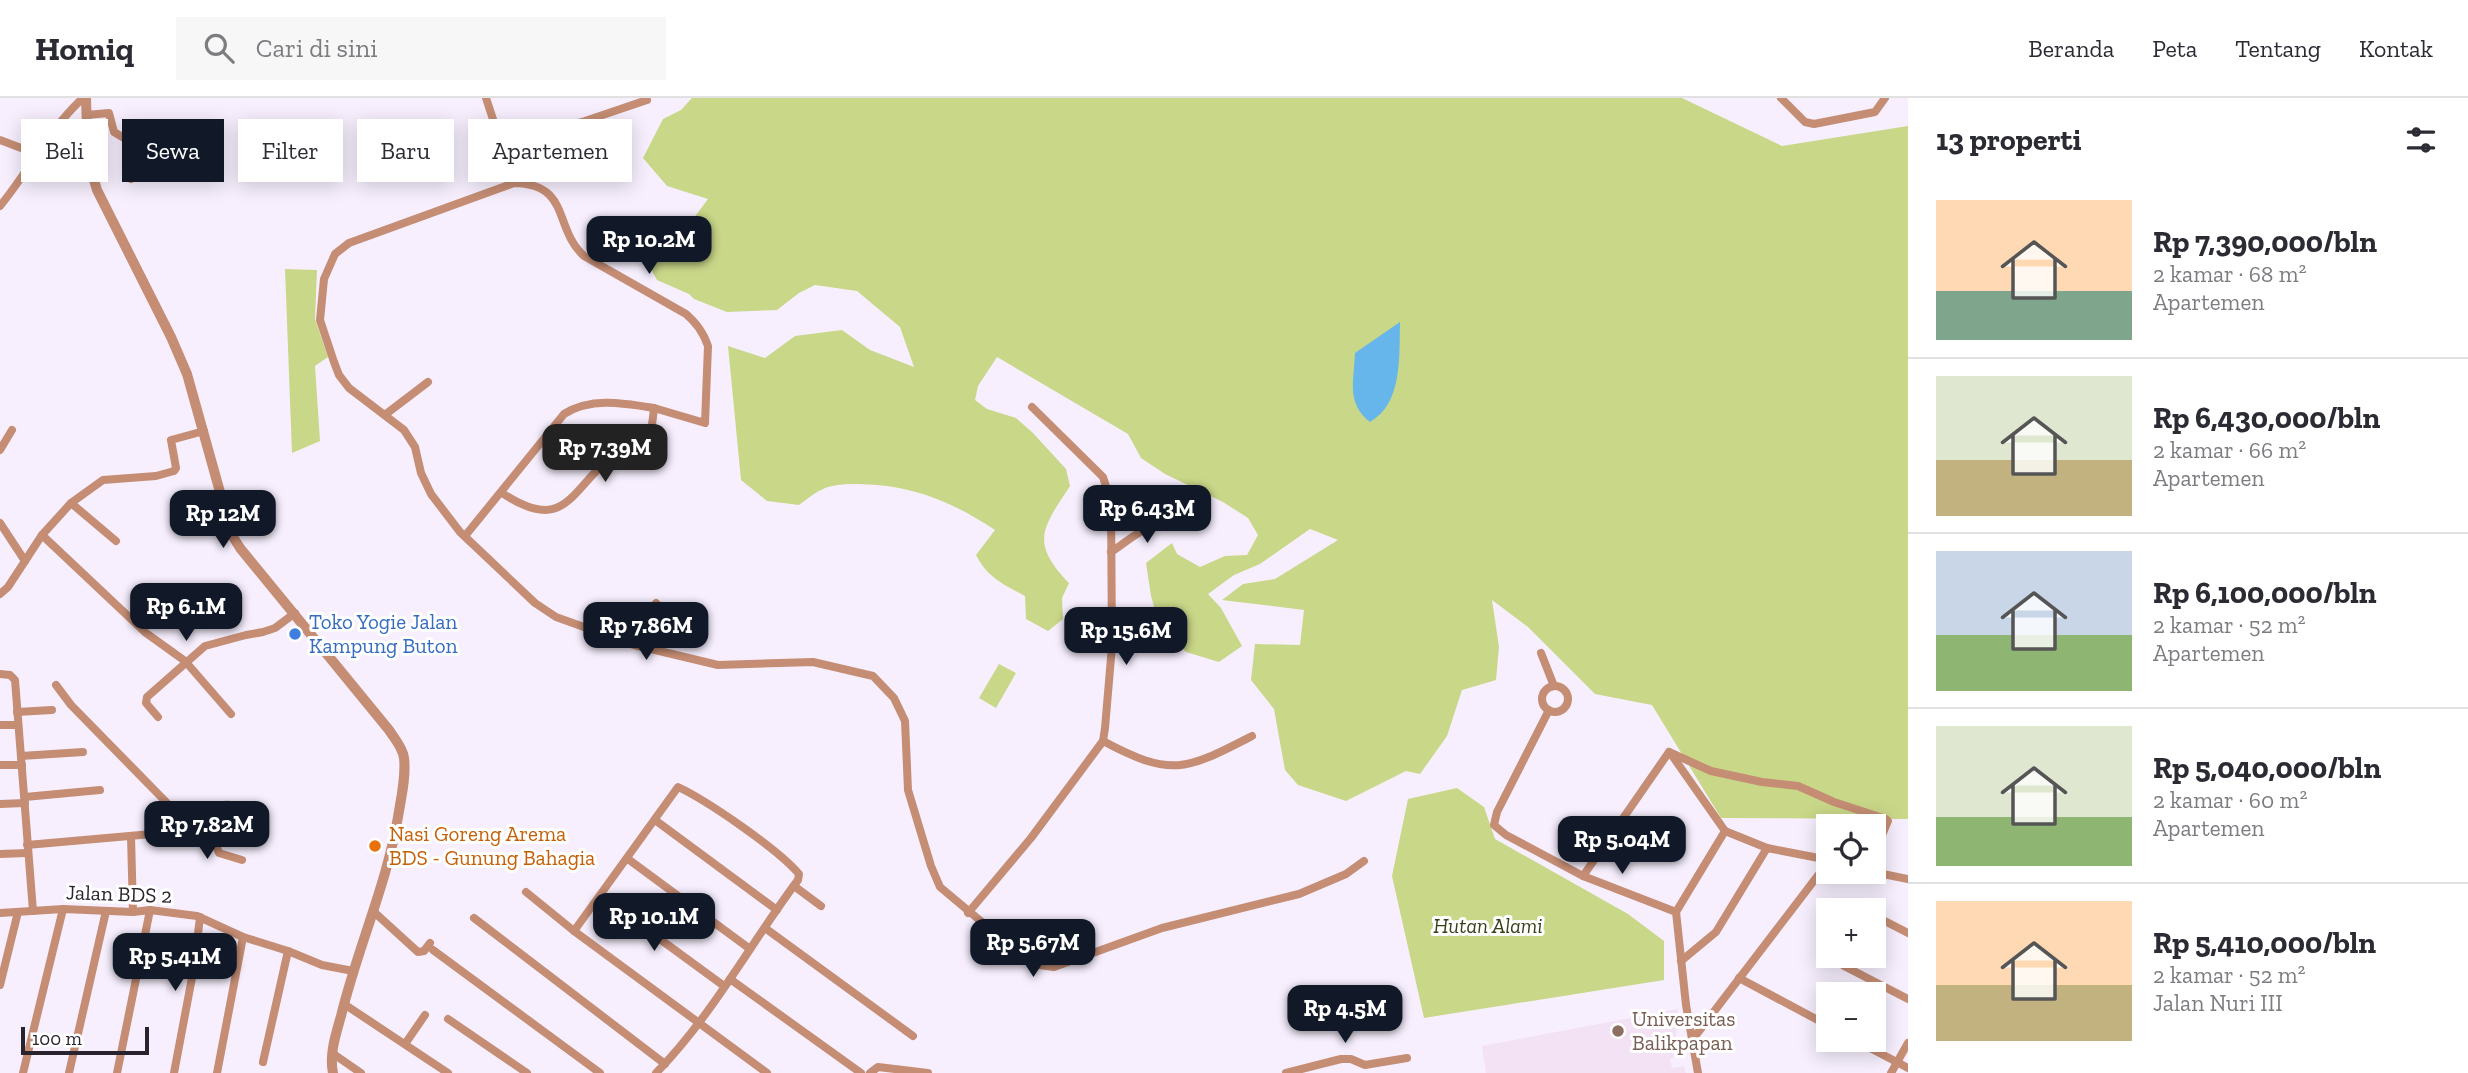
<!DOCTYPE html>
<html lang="id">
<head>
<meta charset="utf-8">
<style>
	body { margin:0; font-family:"Zilla Slab",serif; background:#f7f7f7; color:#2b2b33; height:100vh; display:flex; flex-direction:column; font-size:26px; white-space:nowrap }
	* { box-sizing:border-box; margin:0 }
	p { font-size:23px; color:#7c7c81 }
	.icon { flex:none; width:38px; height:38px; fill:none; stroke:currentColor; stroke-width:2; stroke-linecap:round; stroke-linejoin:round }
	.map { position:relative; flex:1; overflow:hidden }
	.drawer { display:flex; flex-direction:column; background:#fff; width:560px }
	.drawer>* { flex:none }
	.hud { position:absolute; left:21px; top:21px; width:665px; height:63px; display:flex; gap:14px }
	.controls { position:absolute; left:1816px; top:716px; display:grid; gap:14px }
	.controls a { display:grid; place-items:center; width:70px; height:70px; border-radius:0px; background:#fff; box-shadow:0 4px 18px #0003; font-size:35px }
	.scale { position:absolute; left:21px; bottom:18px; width:128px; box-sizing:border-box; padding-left:7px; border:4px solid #29232d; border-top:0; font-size:19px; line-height:24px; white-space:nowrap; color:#29232d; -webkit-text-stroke:5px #fff; paint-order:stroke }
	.price { position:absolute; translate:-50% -60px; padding:0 16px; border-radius:14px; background:#111827; color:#fff; font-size:23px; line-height:46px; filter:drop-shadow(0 2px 4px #0008) }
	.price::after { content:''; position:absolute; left:50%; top:42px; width:21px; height:16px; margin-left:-10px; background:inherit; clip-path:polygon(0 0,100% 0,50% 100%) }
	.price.active { background:#222; color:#fff }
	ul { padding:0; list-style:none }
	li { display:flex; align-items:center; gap:21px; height:175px; padding:0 28px }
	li+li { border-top:2px solid #e1e1e2 }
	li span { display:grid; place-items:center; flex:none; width:196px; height:140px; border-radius:0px; color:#555 }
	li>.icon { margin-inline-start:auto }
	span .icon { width:84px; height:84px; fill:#fffc; stroke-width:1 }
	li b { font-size:30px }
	h2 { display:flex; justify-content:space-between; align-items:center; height:84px; padding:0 28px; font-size:30px }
	.tag { padding:0 24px; border-radius:0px; background:#fff; box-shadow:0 4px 18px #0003; font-size:24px; line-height:63px }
	.tag.active { background:#111827; color:#fff }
	header { display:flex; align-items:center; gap:42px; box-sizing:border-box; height:98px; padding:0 35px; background:#fff; border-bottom:2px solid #e1e1e2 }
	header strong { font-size:33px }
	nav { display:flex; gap:38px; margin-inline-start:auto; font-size:24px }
	.search { width:490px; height:63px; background:#f7f7f7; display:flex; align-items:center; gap:18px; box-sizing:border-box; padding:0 24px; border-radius:0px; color:#7c7c81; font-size:26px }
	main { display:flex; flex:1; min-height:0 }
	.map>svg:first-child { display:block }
	.education { fill:#f3e2f4 }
	.green { fill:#c9d788 }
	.water { fill:#66b5eb }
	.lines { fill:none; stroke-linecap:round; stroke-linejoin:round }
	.minor { stroke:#c58d74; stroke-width:8 }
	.tertiary { stroke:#c58d74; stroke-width:10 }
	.shop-dot { fill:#3f7fe0; stroke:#fff; stroke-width:2.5 }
	.food-dot { fill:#e8710a; stroke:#fff; stroke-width:2.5 }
	.education-dot { fill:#8d6e63; stroke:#fff; stroke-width:2.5 }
	.labels { text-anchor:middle; stroke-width:6; stroke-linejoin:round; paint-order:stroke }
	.shop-label { font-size:21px; fill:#366cbe; stroke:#fff; text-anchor:start }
	.food-label { font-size:21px; fill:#c56008; stroke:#fff; text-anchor:start }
	.street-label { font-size:21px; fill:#29232d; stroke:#fff }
	.park-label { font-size:21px; font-style:italic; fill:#393f1b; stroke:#fff }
	.education-label { font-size:21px; fill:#785e54; stroke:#fff; text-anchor:start }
</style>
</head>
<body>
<header>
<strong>Homiq</strong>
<div class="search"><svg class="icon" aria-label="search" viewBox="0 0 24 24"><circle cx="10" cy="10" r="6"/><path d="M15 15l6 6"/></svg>Cari di sini</div>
<nav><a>Beranda</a><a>Peta</a><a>Tentang</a><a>Kontak</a></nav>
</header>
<main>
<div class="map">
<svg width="1908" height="975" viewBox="0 0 1908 975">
	<rect width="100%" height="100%" fill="#f7effe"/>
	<path class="education" d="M1678 911 1674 959 1670 961 1672 970 1684 968 1686 975H1486L1482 948Z"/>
	<g class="green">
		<path d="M692 0H1682L1782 48 1908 28V721L1721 720 1652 607 1595 596 1528 529 1492 502 1499 549 1496 582 1462 592 1447 638 1420 676 1406 673 1346 703 1298 687 1285 672 1274 611 1251 582 1255 546 1300 547 1304 512 1222 502 1243 486 1275 481 1338 442 1310 431 1260 466 1234 477 1208 496 1221 510 1242 548 1219 564 1186 554 1159 526 1151 498 1146 465 1172 445 1177 456 1200 469 1225 458 1247 457 1258 437 1248 420 1223 404 1165 376 1141 360 1128 336 997 259 978 288 975 302 987 311 1016 320 1033 335 1066 371 1070 388C1042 431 1030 444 1069 485L1062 500 1063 521 1048 533 1026 521 1025 498C1004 487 987 479 976 457L995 432C951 403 912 387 859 386 847 386 832 386 821 392 814 395 806 402 799 407L767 403 741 382 728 248 765 260 795 238 842 232 870 252 914 269 900 229 857 193 815 187 799 195 777 212 727 214 694 201 689 196 657 182 646 162 663 141 690 125 708 101 667 88 643 60 663 21 681 12Z"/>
		<path d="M285 171 317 172 315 221 328 259 315 268 320 343 292 355Z"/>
		<path d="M999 566 1016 575 996 610 979 600Z"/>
		<path d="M1457 690 1484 709 1495 741 1628 816 1664 843V882L1424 920 1392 778 1408 701Z"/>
	</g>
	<path class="water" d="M1400 224C1399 258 1403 305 1370 324 1346 305 1354 283 1355 255Z"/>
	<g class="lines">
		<g class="minor">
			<path d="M486 0 514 85"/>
			<path d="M1781 0 1805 24 1814 26 1875 14 1885 0"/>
			<path d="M86 17 109 15 114 34 134 46 148 72 131 81"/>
			<path d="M0 42 37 56"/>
			<path d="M500 46 585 23 647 2"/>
			<path d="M0 108C29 73 49 31 83 0"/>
			<path d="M654 310 705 325 708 248C703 234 697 226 686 216L584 158C553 130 571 86 514 85L349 145 335 156 324 181 320 222 334 264 339 277 349 290 404 332 415 349 421 375 431 396 460 434 535 505 556 519 634 547 718 567 813 564 873 578 894 600 905 623 908 692 931 768 940 789 1032 866 1054 869 1162 830 1299 796 1346 776 1364 763"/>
			<path d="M386 316 428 284"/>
			<path d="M0 352 12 332"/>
			<path d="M71 405 116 443"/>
			<path d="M0 425 25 463"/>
			<path d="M42 437 146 535 185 563 231 616"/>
			<path d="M465 438 564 316C591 299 623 305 654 310 652 328 652 350 629 353 623 353 619 353 614 357 570 390 567 438 502 395"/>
			<path d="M1111 454C1137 437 1148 421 1181 427"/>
			<path d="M0 496 8 489 42 437 71 405 103 382 156 378 174 373 176 370 171 342 204 333"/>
			<path d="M648 550 668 520 656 505"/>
			<path d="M1541 555 1554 588"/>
			<path d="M0 576 10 577 15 582 33 813"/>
			<path d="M56 587 71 607 169 707 177 730"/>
			<circle cx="1555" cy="601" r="13"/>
			<path d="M1549 612 1497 714 1494 727 1506 737 1583 778 1676 814 1686 907 1698 975"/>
			<path d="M17 614 52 612"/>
			<path d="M158 619 146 605 147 599 205 548 246 537 263 534 275 530 295 515"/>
			<path d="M0 627H18"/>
			<path d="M1103 643C1172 680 1186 672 1252 638"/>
			<path d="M1669 654 1711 673 1762 684 1798 688 1834 704 1886 721 1888 723 1874 756"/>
			<path d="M1671 656 1725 733 1767 750 1829 762"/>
			<path d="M21 658 83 654"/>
			<path d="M0 667H22"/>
			<path d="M25 699 100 692"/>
			<path d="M0 706 25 705"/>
			<path d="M655 722 777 812"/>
			<path d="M207 724 219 755 242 762"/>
			<path d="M131 738 133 814"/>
			<path d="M27 747 152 736 207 724C210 703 230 704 244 712"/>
			<path d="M0 756 27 755"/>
			<path d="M628 761 750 851"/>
			<path d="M1873 774 1908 781"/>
			<path d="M1583 778 1669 654"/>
			<path d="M794 788 821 808"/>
			<path d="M526 794 574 833 767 975"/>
			<path d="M601 798 724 888"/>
			<path d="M374 814 418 854 424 853 430 845"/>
			<path d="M1676 814 1725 733"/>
			<path d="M0 815 63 811 133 814 150 812 197 818 243 839 288 853 322 867 353 873"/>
			<path d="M968 815 1031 740 1103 643 1105 630 1112 548 1111 404 1103 379 1032 309"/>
			<path d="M1875 818 1908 835"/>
			<path d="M474 820 665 966"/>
			<path d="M765 830 913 938"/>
			<path d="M574 833 678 689C708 703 779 752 799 776L798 782C750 846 712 918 656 975"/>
			<path d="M433 852 600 975"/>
			<path d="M1681 863 1716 834 1767 750"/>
			<path d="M1844 868 1908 901"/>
			<path d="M1739 880 1829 928"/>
			<path d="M730 881 861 975"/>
			<path d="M0 887 18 814"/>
			<path d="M344 906 448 975"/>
			<path d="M448 921 527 975"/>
			<path d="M1693 941 1829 763"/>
			<path d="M1855 942 1908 970"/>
			<path d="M405 946 425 917"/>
			<path d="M332 955 361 975"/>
			<path d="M263 964 288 853"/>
			<path d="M23 975 63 811"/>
			<path d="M69 975 106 813"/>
			<path d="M117 975 150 812"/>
			<path d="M174 975 194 869 200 819"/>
			<path d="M217 975 243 839"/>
			<path d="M870 975 878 969 928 975"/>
			<path d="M1286 975 1341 961H1351L1365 967 1407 960"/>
			<path d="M1891 975 1908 945"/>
		</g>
		<path class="tertiary" d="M86 0C87 31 87 62 97 92L171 239 187 276 232 437 240 450 389 632C394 640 403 650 404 660 406 677 402 696 399 713 388 784 358 848 341 918 336 936 329 956 333 975"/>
	</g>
	<circle class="shop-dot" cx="295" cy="536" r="7"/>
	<circle class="food-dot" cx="375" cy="748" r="7"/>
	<circle class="education-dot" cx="1618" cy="933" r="7"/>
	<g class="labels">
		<g class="shop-label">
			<text x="309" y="531">Toko Yogie Jalan<tspan x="309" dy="24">Kampung Buton</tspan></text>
		</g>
		<g class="food-label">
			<text x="389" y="743">Nasi Goreng Arema<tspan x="389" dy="24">BDS - Gunung Bahagia</tspan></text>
		</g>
		<g class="street-label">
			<text transform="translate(119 796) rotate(2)" y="7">Jalan BDS 2</text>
		</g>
		<g class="park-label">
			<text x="1488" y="835">Hutan Alami</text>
		</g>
		<g class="education-label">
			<text x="1632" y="928">Universitas<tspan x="1632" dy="24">Balikpapan</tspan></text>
		</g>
	</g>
</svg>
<div class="controls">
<a><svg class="icon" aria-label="locate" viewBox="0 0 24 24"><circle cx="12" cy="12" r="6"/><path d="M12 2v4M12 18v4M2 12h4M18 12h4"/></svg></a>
<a>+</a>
<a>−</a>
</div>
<div class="scale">100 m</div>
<b class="price" style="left:649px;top:178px">Rp 10.2M</b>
<b class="price active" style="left:605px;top:386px">Rp 7.39M</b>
<b class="price" style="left:1147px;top:447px">Rp 6.43M</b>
<b class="price" style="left:223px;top:452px">Rp 12M</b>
<b class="price" style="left:186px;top:545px">Rp 6.1M</b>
<b class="price" style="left:646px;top:564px">Rp 7.86M</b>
<b class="price" style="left:1126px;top:569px">Rp 15.6M</b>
<b class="price" style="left:207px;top:763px">Rp 7.82M</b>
<b class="price" style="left:1622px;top:778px">Rp 5.04M</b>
<b class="price" style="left:654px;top:855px">Rp 10.1M</b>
<b class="price" style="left:1033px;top:881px">Rp 5.67M</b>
<b class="price" style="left:175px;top:895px">Rp 5.41M</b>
<b class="price" style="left:1345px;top:947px">Rp 4.5M</b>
<div class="hud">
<a class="tag">Beli</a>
<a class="tag active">Sewa</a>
<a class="tag">Filter</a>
<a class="tag">Baru</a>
<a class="tag">Apartemen</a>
</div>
</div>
<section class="drawer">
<h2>13 properti<svg class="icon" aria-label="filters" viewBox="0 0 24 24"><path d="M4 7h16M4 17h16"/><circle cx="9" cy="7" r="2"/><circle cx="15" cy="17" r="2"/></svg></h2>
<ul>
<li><span style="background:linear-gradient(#ffd9b3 65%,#7fa58c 0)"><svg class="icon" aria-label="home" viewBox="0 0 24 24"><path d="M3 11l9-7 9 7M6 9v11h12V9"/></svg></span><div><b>Rp 7,390,000/bln</b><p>2 kamar · 68 m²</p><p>Apartemen</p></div></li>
<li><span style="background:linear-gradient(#dfe7d0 60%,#c2b280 0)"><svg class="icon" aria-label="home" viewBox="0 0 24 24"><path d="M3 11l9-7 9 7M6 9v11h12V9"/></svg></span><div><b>Rp 6,430,000/bln</b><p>2 kamar · 66 m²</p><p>Apartemen</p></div></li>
<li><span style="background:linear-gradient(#c9d6e8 60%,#8fb573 0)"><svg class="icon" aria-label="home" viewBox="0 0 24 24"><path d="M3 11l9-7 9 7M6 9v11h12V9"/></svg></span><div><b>Rp 6,100,000/bln</b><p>2 kamar · 52 m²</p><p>Apartemen</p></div></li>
<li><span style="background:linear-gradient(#dfe7d0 65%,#8fb573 0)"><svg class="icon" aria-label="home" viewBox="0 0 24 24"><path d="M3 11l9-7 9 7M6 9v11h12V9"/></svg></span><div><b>Rp 5,040,000/bln</b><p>2 kamar · 60 m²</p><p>Apartemen</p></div></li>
<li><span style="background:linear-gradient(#ffd9b3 60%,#c2b280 0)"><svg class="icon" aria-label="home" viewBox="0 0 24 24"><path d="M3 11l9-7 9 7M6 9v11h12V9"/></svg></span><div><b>Rp 5,410,000/bln</b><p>2 kamar · 52 m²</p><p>Jalan Nuri III</p></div></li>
</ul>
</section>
</main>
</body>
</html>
